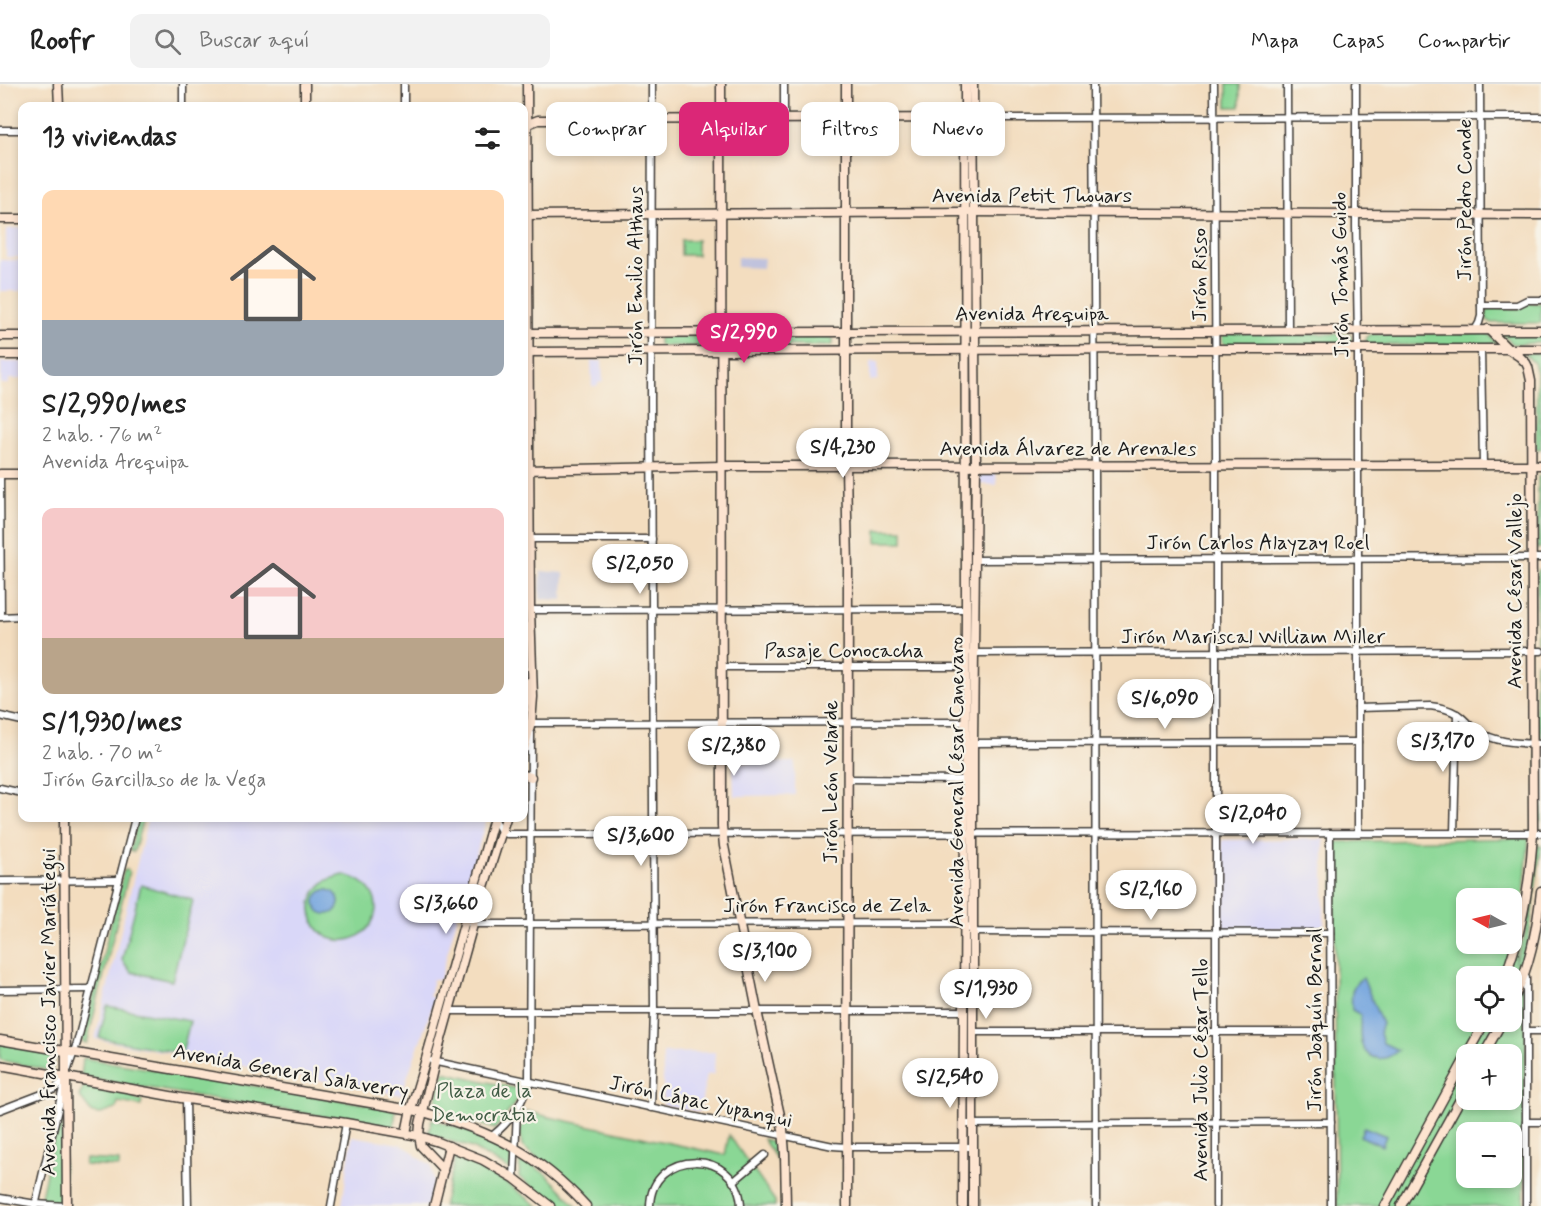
<!DOCTYPE html>
<html lang="es">
<head>
<meta charset="utf-8">
<style>
	body { margin:0; font-family:Mynerve,sans-serif; background:#f2f2f2; color:#222; height:100vh; display:flex; flex-direction:column; font-size:22px; white-space:nowrap }
	* { box-sizing:border-box; margin:0 }
	p { font-size:20px; color:#767676 }
	.icon { flex:none; width:33px; height:33px; fill:none; stroke:currentColor; stroke-width:2; stroke-linecap:round; stroke-linejoin:round }
	.map { position:relative; flex:1; overflow:hidden }
	.side { position:absolute; left:18px; top:18px; width:510px; height:720px; display:flex; flex-direction:column; background:#fff; border-radius:12px; box-shadow:0 3px 9px #0003 }
	.side>* { flex:none }
	.guide { position:absolute; left:546px; top:18px; width:570px; height:54px; display:flex; gap:12px }
	.needle { width:39px; rotate:278deg }
	.fabs { position:absolute; left:1456px; top:804px; display:grid; gap:12px }
	.fabs a { display:grid; place-items:center; width:66px; height:66px; border-radius:12px; background:#fff; box-shadow:0 3px 9px #0003; font-size:30px }
	.price { position:absolute; translate:-50% -51px; padding:0 14px; border-radius:21px; background:#fff; color:#222; font-size:20px; line-height:39px; filter:drop-shadow(0 2px 3px #0008) }
	.price::after { content:''; position:absolute; left:50%; top:36px; width:18px; height:14px; margin-left:-9px; background:inherit; clip-path:polygon(0 0,100% 0,50% 100%) }
	.price.selected { background:#db2777; color:#fff }
	ul { padding:0; list-style:none }
	li { display:grid; align-content:center; gap:12px; height:318px; padding:0 24px }
	li span { display:grid; place-items:center; height:186px; border-radius:12px; color:#555 }
	li>.icon { margin-inline-start:auto }
	span .icon { width:108px; height:108px; fill:#fffc; stroke-width:1 }
	li b { font-size:26px }
	h2 { display:flex; justify-content:space-between; align-items:center; height:72px; padding:0 24px; font-size:26px }
	.chip { padding:0 21px; border-radius:12px; background:#fff; box-shadow:0 3px 9px #0003; font-size:21px; line-height:54px }
	.chip.selected { background:#db2777; color:#fff }
	header { display:flex; align-items:center; gap:36px; box-sizing:border-box; height:84px; padding:0 30px; background:#fff; border-bottom:2px solid #e0e0e0 }
	header strong { font-size:28px }
	nav { display:flex; gap:33px; margin-inline-start:auto; font-size:21px }
	.search { width:420px; height:54px; background:#f2f2f2; display:flex; align-items:center; gap:15px; box-sizing:border-box; padding:0 21px; border-radius:12px; color:#767676; font-size:22px }
	.map>svg:first-child { display:block }
	.built { fill:#d9d7f8 }
	.industrial { fill:#c0c2dd }
	.green { fill:#8ad795; stroke:#537a58; stroke-width:1.5; fill-rule:evenodd }
	.water { fill:#73a4de; stroke:#48607d; stroke-width:1.5 }
	.lines { fill:none; stroke-linecap:round; stroke-linejoin:round }
	.street-casing { stroke:#3c3934; stroke-width:9 }
	.secondary-casing { stroke:#3c3934; stroke-width:11 }
	.street { stroke:#fff; stroke-width:6 }
	.secondary { stroke:#fde4d0; stroke-width:8 }
	.labels { text-anchor:middle; stroke-width:4.5; stroke-linejoin:round; paint-order:stroke }
	.street-label { font-size:21px; fill:#1c1c1c; stroke:#f7f3e8 }
	.park-label { font-size:21px; fill:#425d46; stroke:#f7f3e8 }
</style>
</head>
<body>
<header>
<strong>Roofr</strong>
<div class="search"><svg class="icon" aria-label="search" viewBox="0 0 24 24"><circle cx="10" cy="10" r="6"/><path d="M15 15l6 6"/></svg>Buscar aquí</div>
<nav><a>Mapa</a><a>Capas</a><a>Compartir</a></nav>
</header>
<div class="map">
<svg width="1541" height="1122" viewBox="0 0 1541 1122">
	<rect width="100%" height="100%" fill="#f7f3e8"/>
	<filter id="ink" filterUnits="userSpaceOnUse"><feTurbulence type="fractalNoise" baseFrequency=".0167" numOctaves="2"/><feDisplacementMap in="SourceGraphic" scale="12" xChannelSelector="R" yChannelSelector="G"/><feConvolveMatrix kernelMatrix="1 2 1 2 8 2 1 2 1" color-interpolation-filters="sRGB"/></filter>
	<filter id="wash" filterUnits="userSpaceOnUse"><feTurbulence type="fractalNoise" baseFrequency=".008" numOctaves="4" result="noise"/><feDisplacementMap in="SourceGraphic" scale="24" xChannelSelector="R" yChannelSelector="G"/><feGaussianBlur stdDeviation="1.35" result="paint"/><feColorMatrix in="noise" values="0 0 0 0 0 0 0 0 0 0 0 0 0 0 0 0 0 1.4 0 .05"/><feComposite in="paint" operator="in"/></filter>
	<g filter="url(#wash)">
		<rect width="100%" height="100%" fill="#f3ddbf"/>
		<g class="built">
			<path d="M22 144V173H6V145Z"/>
			<rect x="0" y="176" width="22" height="31"/>
			<path d="M22 276V302V295H9V300H1V278H21Z"/>
			<path d="M591 277H602L603 298 598 299V302H592Z"/>
			<path d="M870 278H878V296L870 297Z"/>
			<path d="M996 389 997 401 979 400V390Z"/>
			<path d="M795 678V711L734 712 733 679Z"/>
			<path d="M148 734H487L464 810 456 808 451 824 459 826 440 896 433 895 429 912 435 915 401 1011 95 955Z"/>
			<path d="M1324 755V844L1222 845V756Z"/>
			<path d="M715 968 714 990 706 991 700 1028 663 1021V969Z"/>
			<path d="M352 1052 400 1060 413 1068 416 1072 431 1081 434 1098 428 1122H342Z"/>
		</g>
		<g class="industrial">
			<path d="M737 173 764 174 763 184 737 183Z"/>
			<path d="M541 487 564 489 563 516 540 515Z"/>
		</g>
		<g class="green">
			<rect x="1227" y="0" width="13" height="23"/>
			<rect x="681" y="156" width="16" height="15"/>
			<path d="M1527 219H1541V239H1492L1487 236 1486 231 1488 225 1493 223 1519 225Z"/>
			<path d="M1500 248H1541V259L1513 260Z"/>
			<path d="M1226 249 1348 250 1351 252V258L1348 260 1226 261 1222 258V251Z"/>
			<path d="M1488 249 1497 259 1480 261H1370L1366 258V253L1371 250Z"/>
			<path d="M664 252 711 253 714 254V261L711 262H662L659 261V253Z"/>
			<path d="M731 252H825L833 254V260L829 262H731Z"/>
			<path d="M1524 269 1541 270V365H1536L1537 289 1534 279Z"/>
			<path d="M1538 392H1541V464L1537 465Z"/>
			<rect x="877" y="446" width="26" height="12"/>
			<rect x="1537" y="486" width="4" height="72"/>
			<path d="M1536 578H1541V653L1535 652Z"/>
			<path d="M1538 665 1541 666V737H1537Z"/>
			<path d="M138 734H143L134 768 130 766Z"/>
			<path d="M1529 754 1522 829 1514 879 1524 854 1537 761 1541 762 1527 868 1519 888 1527 899 1524 1122H1337L1334 758ZM1467 814H1512V860H1467ZM1467 892H1512V938H1467ZM1467 970H1512V1016H1467ZM1467 1048H1512V1094H1467Z"/>
			<path d="M124 786H128L129 788 87 959 82 958Z"/>
			<path d="M344 791C369 796 385 818 370 842 365 848 359 853 351 855 309 867 290 799 344 791ZM325 806H328L339 816 338 823 316 821C315 814 318 809 325 806Z"/>
			<path d="M141 801 193 816 172 897 131 888 122 876Z"/>
			<path d="M107 922 190 937 182 969 99 954Z"/>
			<path d="M0 958 56 969 52 987 0 976Z"/>
			<path d="M83 974 396 1025 394 1044 81 993Z"/>
			<path d="M444 988 523 1006 510 1026 495 1045 434 1025Z"/>
			<path d="M85 1001 135 1010V1015L142 1016 141 1022 118 1018 116 1025 101 1030 92 1029 79 1012Z"/>
			<path d="M62 1026 64 1116C59 1121 48 1119 42 1115L41 1112 60 1027Z"/>
			<path d="M526 1027 549 1033 725 1071 729 1051 775 1117V1122H594L583 1111 522 1062 520 1048Z"/>
			<path d="M432 1035C460 1044 489 1052 513 1068L510 1086 472 1064 428 1050Z"/>
			<path d="M763 1055C779 1058 779 1064 779 1079Z"/>
			<path d="M456 1072 501 1095 538 1122H443Z"/>
			<path d="M520 1074 523 1075 547 1091 577 1122H556L519 1093Z"/>
			<path d="M85 1075 119 1077V1083L84 1081Z"/>
		</g>
		<g class="water">
			<circle cx="327" cy="818" r="12"/>
			<path d="M1363 894 1382 940C1378 946 1381 953 1383 959L1398 966C1387 978 1368 978 1362 961 1359 952 1360 940 1361 931L1352 926C1351 913 1350 900 1363 894Z"/>
			<path d="M1364 1043 1386 1052 1382 1062 1360 1052Z"/>
		</g>
	</g>
	<g filter="url(#ink)">
		<g class="lines">
			<defs>
				<g id="street">
					<path d="M183 0V22"/>
					<path d="M404 0V22"/>
					<path d="M784 0V34"/>
					<path d="M1093 0 1095 382 1096 1122"/>
					<path d="M1214 0 1216 371V1122"/>
					<path d="M1287 0 1288 246"/>
					<path d="M1356 0V143L1358 257V749"/>
					<path d="M973 34 1541 33"/>
					<path d="M0 46H22"/>
					<path d="M1481 221H1517L1527 216H1541"/>
					<path d="M1475 246 1479 239 1481 232 1480 0"/>
					<path d="M1481 265 1483 382"/>
					<path d="M0 390 1 533"/>
					<path d="M529 455H652"/>
					<path d="M975 476 1541 474"/>
					<path d="M530 526 966 525"/>
					<path d="M0 533 22 532"/>
					<path d="M972 569 1541 567"/>
					<path d="M721 583H966"/>
					<path d="M1358 624 1430 622C1439 623 1449 625 1457 630 1464 634 1469 642 1476 646 1495 659 1518 659 1541 660"/>
					<path d="M0 632 22 637"/>
					<path d="M524 639 965 638"/>
					<path d="M973 659 1358 658"/>
					<path d="M848 695 965 696"/>
					<path d="M0 704 22 709"/>
					<path d="M494 734 501 747 507 750 1541 749"/>
					<path d="M1330 749 1331 1122"/>
					<path d="M1454 749 1457 630"/>
					<path d="M0 797 119 796"/>
					<path d="M471 840 964 839 973 848 1330 849"/>
					<path d="M1524 889 1526 894V1122"/>
					<path d="M0 906 91 905"/>
					<path d="M449 927H963"/>
					<path d="M1527 947H1541"/>
					<path d="M973 948H1330"/>
					<path d="M432 977 833 1062 847 1063H973"/>
					<path d="M68 985 77 959 135 734"/>
					<path d="M186 1015 188 1122"/>
					<path d="M651 1024 654 927 651 318 652 0"/>
					<path d="M0 1026 55 1005 66 993"/>
					<path d="M1526 1038H1541"/>
					<path d="M963 1040 1331 1038"/>
					<path d="M492 1052C510 1038 523 1019 529 997L531 649"/>
					<path d="M514 1094 517 1026"/>
					<path d="M733 1098 765 1071"/>
					<path d="M0 1114 36 1120 65 1122"/>
					<path d="M35 1122 63 1004"/>
					<path d="M331 1122 346 1039"/>
					<path d="M650 1122C651 1064 739 1063 741 1122"/>
				</g>
				<g id="secondary">
					<path d="M58 0 59 22"/>
					<path d="M305 0V22"/>
					<path d="M721 0 722 742 724 762 757 927 783 1045 785 1070 786 1122"/>
					<path d="M846 0V382L848 483 847 1122"/>
					<path d="M528 40 538 36 968 34"/>
					<path d="M524 131 965 128 1541 131"/>
					<path d="M0 135H22"/>
					<path d="M1488 245 1508 265 1520 273 1526 279 1528 283 1531 297 1533 749C1530 798 1523 847 1505 892"/>
					<path d="M524 249 1541 246"/>
					<path d="M0 252H22"/>
					<path d="M524 268 1154 265H1541"/>
					<path d="M0 271H22"/>
					<path d="M524 386 722 382 1541 381"/>
					<path d="M0 390H22"/>
					<path d="M524 625 529 598"/>
					<path d="M524 665 531 639 533 613 530 526 527 0"/>
					<path d="M524 691 531 693"/>
					<path d="M64 734 67 1122"/>
					<path d="M1512 918C1530 884 1537 845 1541 807"/>
					<path d="M0 956 423 1028C490 1047 538 1069 586 1122"/>
					<path d="M1467 970 1485 938"/>
					<path d="M1484 970 1502 938"/>
					<path d="M0 981 181 1014 346 1039 419 1052 438 1058 483 1076 514 1094 550 1122"/>
					<path d="M406 1049 411 1025 426 975 494 734"/>
					<path d="M443 1087 441 1083 421 1062 419 1052 420 1040 435 977 481 812 506 734"/>
					<path d="M434 1122 449 1062"/>
					<path d="M963 1122 966 525 965 0"/>
					<path d="M973 1122V659L976 382 973 0"/>
					<path d="M1385 1122 1467 971"/>
					<path d="M1401 1122 1467 1003"/>
				</g>
			</defs>
			<use href="#street" class="street-casing"/>
			<use href="#secondary" class="secondary-casing"/>
			<use href="#street" class="street"/>
			<use href="#secondary" class="secondary"/>
		</g>
	</g>
	<g class="labels">
		<g class="street-label">
			<text x="1032" y="118">Avenida Petit Thouars</text>
			<text transform="translate(1464 116) rotate(-90)" y="7">Jirón Pedro Conde</text>
			<text transform="translate(1199 191) rotate(-90)" y="7">Jirón Risso</text>
			<text transform="translate(1340 191) rotate(-91)" y="7">Jirón Tomás Guido</text>
			<text transform="translate(635 192) rotate(-90)" y="7">Jirón Emilio Althaus</text>
			<text x="1032" y="236">Avenida Arequipa</text>
			<text x="1068" y="371">Avenida Álvarez de Arenales</text>
			<text x="1258" y="465">Jirón Carlos Alayzay Roel</text>
			<text transform="translate(1514 507) rotate(-90)" y="7">Avenida César Vallejo</text>
			<text x="1253" y="559">Jirón Mariscal William Miller</text>
			<text x="844" y="573">Pasaje Conocacha</text>
			<text transform="translate(830 698) rotate(-90)" y="7">Jirón León Velarde</text>
			<text transform="translate(956 698) rotate(-90)" y="7">Avenida General César Canevaro</text>
			<text x="827" y="828">Jirón Francisco de Zela</text>
			<text transform="translate(48 928) rotate(-90)" y="7">Avenida Francisco Javier Mariátegui</text>
			<text transform="translate(1314 936) rotate(-90)" y="7">Jirón Joaquín Bernal</text>
			<text transform="translate(1200 986) rotate(-90)" y="7">Avenida Julio César Tello</text>
			<text transform="translate(291 987) rotate(10)" y="7">Avenida General Salaverry</text>
			<text transform="translate(701 1017) rotate(12)" y="7">Jirón Cápac Yupanqui</text>
		</g>
		<g class="park-label">
			<text x="484" y="1013">Plaza de la<tspan x="484" dy="24">Democratia</tspan></text>
		</g>
	</g>
</svg>
<div class="fabs">
<a><svg class="needle" viewBox="-14 -14 28 28"><path d="M0-13l5 13h-10z" fill="#e53935"/><path d="M0 13l5-13h-10z" fill="#767676"/></svg></a>
<a><svg class="icon" aria-label="locate" viewBox="0 0 24 24"><circle cx="12" cy="12" r="6"/><path d="M12 2v4M12 18v4M2 12h4M18 12h4"/></svg></a>
<a>+</a>
<a>−</a>
</div>
<b class="price selected" style="left:744px;top:280px">S/2,990</b>
<b class="price" style="left:843px;top:395px">S/4,230</b>
<b class="price" style="left:640px;top:511px">S/2,050</b>
<b class="price" style="left:1165px;top:646px">S/6,090</b>
<b class="price" style="left:1443px;top:689px">S/3,170</b>
<b class="price" style="left:734px;top:693px">S/2,380</b>
<b class="price" style="left:1253px;top:761px">S/2,040</b>
<b class="price" style="left:641px;top:783px">S/3,600</b>
<b class="price" style="left:1151px;top:837px">S/2,160</b>
<b class="price" style="left:446px;top:851px">S/3,660</b>
<b class="price" style="left:765px;top:899px">S/3,100</b>
<b class="price" style="left:986px;top:936px">S/1,930</b>
<b class="price" style="left:950px;top:1025px">S/2,540</b>
<div class="guide">
<a class="chip">Comprar</a>
<a class="chip selected">Alquilar</a>
<a class="chip">Filtros</a>
<a class="chip">Nuevo</a>
</div>
<section class="side">
<h2>13 viviendas<svg class="icon" aria-label="filters" viewBox="0 0 24 24"><path d="M4 7h16M4 17h16"/><circle cx="9" cy="7" r="2"/><circle cx="15" cy="17" r="2"/></svg></h2>
<ul>
<li><span style="background:linear-gradient(#ffd9b3 70%,#9aa5b1 0)"><svg class="icon" aria-label="home" viewBox="0 0 24 24"><path d="M3 11l9-7 9 7M6 9v11h12V9"/></svg></span><div><b>S/2,990/mes</b><p>2 hab. · 76 m²</p><p>Avenida Arequipa</p></div></li>
<li><span style="background:linear-gradient(#f6c9c9 70%,#b9a48a 0)"><svg class="icon" aria-label="home" viewBox="0 0 24 24"><path d="M3 11l9-7 9 7M6 9v11h12V9"/></svg></span><div><b>S/1,930/mes</b><p>2 hab. · 70 m²</p><p>Jirón Garcillaso de la Vega</p></div></li>
</ul>
</section>
</div>
</body>
</html>
